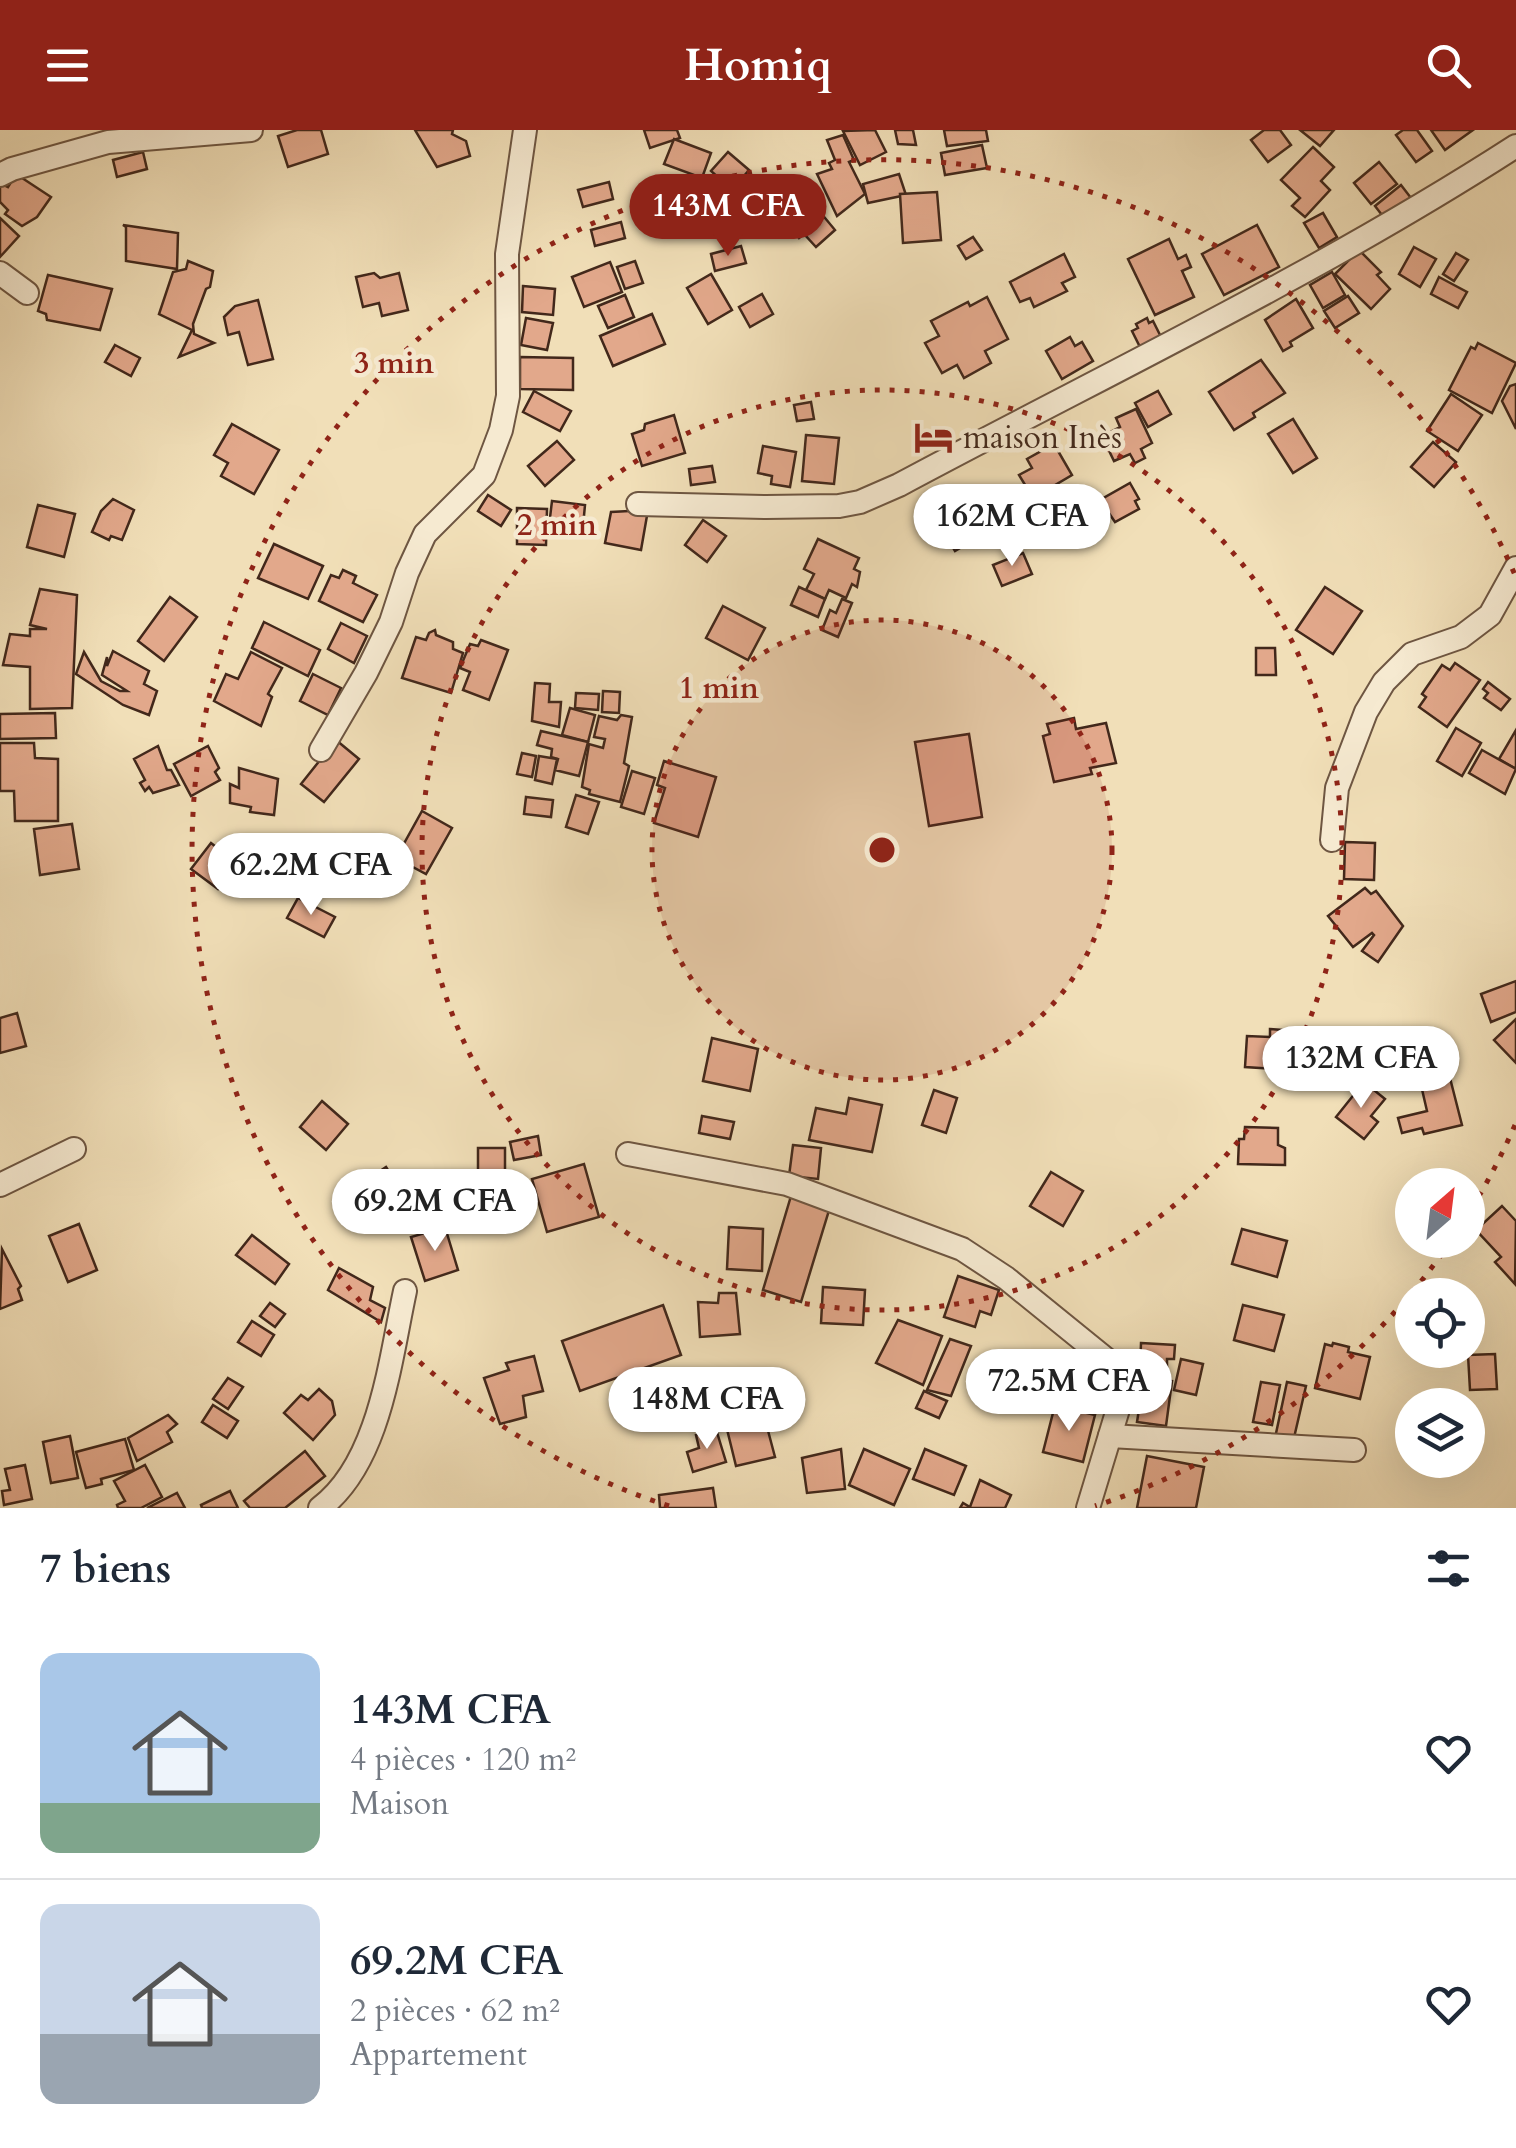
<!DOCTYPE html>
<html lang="fr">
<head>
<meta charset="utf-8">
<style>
	body { margin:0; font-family:Cardo,serif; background:#f6f6f7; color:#1f2937; height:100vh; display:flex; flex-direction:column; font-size:38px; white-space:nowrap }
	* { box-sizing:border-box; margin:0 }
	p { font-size:32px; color:#747a83 }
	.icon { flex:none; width:55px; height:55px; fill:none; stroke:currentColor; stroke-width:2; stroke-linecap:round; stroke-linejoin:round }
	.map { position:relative; height:1378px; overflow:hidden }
	.sheet { display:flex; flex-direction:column; background:#fff; flex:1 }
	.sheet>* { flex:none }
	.needle { width:65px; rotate:28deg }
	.tools { position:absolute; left:1395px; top:1038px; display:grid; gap:20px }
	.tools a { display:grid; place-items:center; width:90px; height:90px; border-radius:50%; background:#fff; box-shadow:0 10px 40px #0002; font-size:50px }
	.price { position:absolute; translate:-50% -85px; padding:0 22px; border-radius:35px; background:#fff; color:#222; font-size:32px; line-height:65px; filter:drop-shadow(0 2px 5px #0008) }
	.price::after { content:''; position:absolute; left:50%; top:60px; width:30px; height:22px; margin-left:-15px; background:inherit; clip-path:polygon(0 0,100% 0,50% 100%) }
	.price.on { background:#8f2418; color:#fff }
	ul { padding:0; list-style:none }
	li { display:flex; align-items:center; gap:30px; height:250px; padding:0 40px }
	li+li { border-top:2px solid #e0e1e3 }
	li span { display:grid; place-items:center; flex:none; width:280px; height:200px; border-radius:20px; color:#555 }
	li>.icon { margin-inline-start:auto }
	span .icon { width:120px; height:120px; fill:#fffc; stroke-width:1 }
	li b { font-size:42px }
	h2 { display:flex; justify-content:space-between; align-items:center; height:120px; padding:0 40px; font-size:42px }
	header { display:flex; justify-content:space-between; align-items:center; height:130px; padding:0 40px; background:#8f2418; color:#fff; font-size:45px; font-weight:600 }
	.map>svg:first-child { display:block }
	.building { fill:#e2a88b; stroke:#42281b; stroke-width:2.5 }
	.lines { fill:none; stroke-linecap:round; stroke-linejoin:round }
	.street-casing { stroke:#6e5642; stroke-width:26 }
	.street { stroke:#f6ead1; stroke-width:22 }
	.ring { fill:none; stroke:#8f2418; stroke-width:5; stroke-dasharray:5 10 }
	.labels { text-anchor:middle; stroke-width:9; stroke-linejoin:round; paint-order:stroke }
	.poi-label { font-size:32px; fill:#42281b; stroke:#f6ead1; text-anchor:start }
	.centre { fill:#8f2418; stroke:#f6ead1; stroke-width:5 }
	.ring-label { font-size:30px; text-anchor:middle; font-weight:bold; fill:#8f2418; stroke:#f6ead1; stroke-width:9; stroke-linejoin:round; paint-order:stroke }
</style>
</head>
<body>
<header><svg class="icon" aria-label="menu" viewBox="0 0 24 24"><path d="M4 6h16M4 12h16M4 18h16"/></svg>Homiq<svg class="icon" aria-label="search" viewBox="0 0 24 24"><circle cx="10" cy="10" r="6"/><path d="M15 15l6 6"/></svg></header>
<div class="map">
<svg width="1516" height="1378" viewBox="0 0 1516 1378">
	<rect width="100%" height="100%" fill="#f1dfb8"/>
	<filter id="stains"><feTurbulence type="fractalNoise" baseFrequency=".002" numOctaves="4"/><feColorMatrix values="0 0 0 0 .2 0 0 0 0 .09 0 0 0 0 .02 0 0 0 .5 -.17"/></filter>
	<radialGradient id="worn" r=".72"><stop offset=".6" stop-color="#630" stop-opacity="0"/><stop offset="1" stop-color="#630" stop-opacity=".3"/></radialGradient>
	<g class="building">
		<path d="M297 0H321L328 24 288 37 278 6Z"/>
		<path d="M415 0H453L452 4 466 11 470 26 437 37Z"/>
		<path d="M644 0H677L680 8 650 18Z"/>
		<path d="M875 0 886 22 860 35 843 1Z"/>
		<path d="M895 0H913L916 15 898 14Z"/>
		<path d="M944 0H986L988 11 947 16Z"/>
		<path d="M1264 0H1280L1291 15 1268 32 1251 10Z"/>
		<path d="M1300 0H1334L1320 16Z"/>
		<path d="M1403 0H1417L1432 21 1416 32 1396 5Z"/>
		<path d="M1431 0H1473L1445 20Z"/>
		<path d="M843 5 854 30 849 32 865 64 837 86 817 44 832 39 829 33 835 30 827 10Z"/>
		<path d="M674 9 711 23 702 48 664 34Z"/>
		<path d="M982 15 987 38 945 45 941 23Z"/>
		<path d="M1313 17 1334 37 1321 51 1330 60 1305 87 1292 76 1300 68 1281 50Z"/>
		<path d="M143 22 147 39 117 47 113 30Z"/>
		<path d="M728 22 749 40 732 60 711 41Z"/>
		<path d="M1379 32 1397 54 1371 74 1354 53Z"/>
		<path d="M16 44 51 67 37 87 22 96 5 84 8 80 0 72V53L8 57Z"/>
		<path d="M899 44 906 65 868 73 863 54Z"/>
		<path d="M609 52 613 69 583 77 578 60Z"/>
		<path d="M1401 55 1411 68 1385 89 1375 76Z"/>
		<path d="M937 62 941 110 903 113 900 64Z"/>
		<path d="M698 66 703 83 672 91 668 74Z"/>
		<path d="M787 66 800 81 811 71 835 100 816 117 804 104 799 108 775 76Z"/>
		<path d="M1323 83 1337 107 1319 118 1304 93Z"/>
		<path d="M0 88 19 106 0 127Z"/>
		<path d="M621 92 625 108 595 116 591 100Z"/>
		<path d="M123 95 178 103 177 139 126 131V97Z"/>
		<path d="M1257 95 1279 137 1224 165 1202 124Z"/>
		<path d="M973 107 982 120 966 129 958 116Z"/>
		<path d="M1169 109 1178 129 1186 125 1191 137 1182 141 1194 167 1155 185 1128 129Z"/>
		<path d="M741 116 746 133 715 141 711 124Z"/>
		<path d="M1414 117 1436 129 1420 157 1399 144Z"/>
		<path d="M1359 120 1381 142 1377 145 1390 159 1371 179 1335 144Z"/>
		<path d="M1456 123 1468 130 1454 151 1443 144Z"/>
		<path d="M1064 124 1075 147 1062 153 1067 161 1034 177 1030 168 1020 172 1010 152Z"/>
		<path d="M188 131 213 141 210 157 206 159 193 194 194 204 214 213 179 227 192 200 159 184 173 142 186 139Z"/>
		<path d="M635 131 643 153 625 159 617 137Z"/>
		<path d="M610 132 622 162 584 177 572 147Z"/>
		<path d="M1332 142 1345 165 1323 178 1310 155Z"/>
		<path d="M374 143 380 148 399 143 408 180 382 186 379 173 363 177 356 147Z"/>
		<path d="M711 144 732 180 708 194 687 158Z"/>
		<path d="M48 145 112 159 100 200 47 190 46 184 38 181Z"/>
		<path d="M1439 147 1467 162 1458 178 1431 164Z"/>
		<path d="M523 156 555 159 553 185 522 182Z"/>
		<path d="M762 164 773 184 750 197 739 177Z"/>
		<path d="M625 165 634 187 608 198 598 176Z"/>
		<path d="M1348 166 1359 183 1335 198 1324 181Z"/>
		<path d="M987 167 1008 209 985 221 991 233 964 248 957 235 942 243 925 213 939 206 931 191 968 172 970 176Z"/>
		<path d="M1296 169 1313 198 1290 212 1292 216 1283 221 1265 190Z"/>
		<path d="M258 170 273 229 248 235 239 202 228 205 224 187 235 176Z"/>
		<path d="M652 184 665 214 613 236 600 206Z"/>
		<path d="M526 188 553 193 547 220 521 215Z"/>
		<path d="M1147 188 1149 193 1153 191 1162 209 1141 219 1132 201 1138 198 1136 194Z"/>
		<path d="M1070 207 1075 216 1082 212 1093 231 1062 249 1046 221Z"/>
		<path d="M1478 213 1516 233 1492 283 1449 260 1471 217 1475 219Z"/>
		<path d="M115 215 140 228 131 246 105 232Z"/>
		<path d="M520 227 573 228V260L520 259Z"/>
		<path d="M1261 230 1285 263 1253 283 1255 287 1234 300 1209 262Z"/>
		<path d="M1516 254V299L1502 271 1510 256Z"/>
		<path d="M534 261 571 281 560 301 523 282Z"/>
		<path d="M1158 261 1171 284 1148 297 1135 273Z"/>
		<path d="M1451 264 1482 285 1458 321 1427 301Z"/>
		<path d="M811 272 814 289 797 291 794 275Z"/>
		<path d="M1136 279 1152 313 1141 319 1145 328 1135 333 1130 324 1114 331 1102 306 1120 297 1116 288Z"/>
		<path d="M674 285 685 323 642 336 632 304 644 300 645 294Z"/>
		<path d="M1293 289 1317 328 1293 343 1268 304Z"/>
		<path d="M232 294 279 320 254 364 221 346 228 333 214 325Z"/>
		<path d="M806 305 839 308 834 354 802 351Z"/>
		<path d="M557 311 574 330 545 356 528 336Z"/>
		<path d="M1433 312 1456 332 1434 357 1411 337Z"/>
		<path d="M1054 314 1072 345 1033 368 1019 345 1032 338 1027 329Z"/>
		<path d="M763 316 796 322 790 357 771 354 772 346 758 343Z"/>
		<path d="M712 336 715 352 691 355 689 339Z"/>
		<path d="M1130 353 1139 369 1135 371 1139 379 1115 392 1100 370Z"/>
		<path d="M488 365 511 380 501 396 478 381Z"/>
		<path d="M977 367 995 397 955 421 934 385 959 370 962 376Z"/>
		<path d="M113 369 134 380 122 410 111 406 109 410 92 402 101 381Z"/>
		<path d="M552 371 585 375 582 407 548 404Z"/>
		<path d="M38 375 75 384 64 427 27 417Z"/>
		<path d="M517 378 547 379 546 415 517 414Z"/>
		<path d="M648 380 641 420 605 413 611 382Z"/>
		<path d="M703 390 726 406 707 432 685 415Z"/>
		<path d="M818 409 859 428 854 439 860 442 857 457 852 454 846 468 829 460 825 469 806 460 814 444 804 439Z"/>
		<path d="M274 414 323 436 308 469 258 448Z"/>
		<path d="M1023 423 1032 444 1002 456 993 435Z"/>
		<path d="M343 440 356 446 353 453 377 465 363 492 319 471 331 445 339 448Z"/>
		<path d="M799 457 825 469 818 487 791 475Z"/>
		<path d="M1325 457 1362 481 1333 524 1296 500Z"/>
		<path d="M40 459 77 465 72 578 30 579V537L3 535 10 504 30 506V499H47L30 495Z"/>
		<path d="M170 467 197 487 164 531 138 511Z"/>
		<path d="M842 469 852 473 838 507 822 500 830 480 836 483Z"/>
		<path d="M723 476 765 498 748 530 706 508Z"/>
		<path d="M264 492 320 520 308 546 252 518Z"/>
		<path d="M341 493 367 506 354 533 328 519Z"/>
		<path d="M435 500 436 505 453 512V519L463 523 451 563 402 548 416 507 426 510 429 503Z"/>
		<path d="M481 510 508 520 489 570 463 560 470 542 460 538 470 514 478 516Z"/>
		<path d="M1256 518H1275L1276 545H1256Z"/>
		<path d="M113 521 149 541 144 554 157 561 149 585 123 575 76 544 84 522 101 551 120 561H127L102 545 107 527V536Z"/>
		<path d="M251 522 282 538 268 564 272 567 261 596 214 571 226 544 238 549Z"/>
		<path d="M1455 533 1480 550 1447 597 1419 577 1426 567 1422 564 1442 535 1450 540Z"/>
		<path d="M313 544 341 558 328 585 300 571Z"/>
		<path d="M1488 552 1510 569 1501 580 1484 568 1488 563 1483 559Z"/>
		<path d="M535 553 550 554 549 572H561L559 597 532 591Z"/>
		<path d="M603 561 620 562 619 583 602 582Z"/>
		<path d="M576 563 599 564 598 580 575 578Z"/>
		<path d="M570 578 595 585 588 612 562 605Z"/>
		<path d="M55 583 56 608 0 609V584Z"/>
		<path d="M621 585 632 587 624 633 629 636 620 672 589 664 590 660 582 657 589 614 603 618 605 609 594 607 599 586 617 590Z"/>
		<path d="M1074 588 1076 599 1106 593 1116 633 1090 638 1092 644 1054 652 1043 606 1050 604 1047 594Z"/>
		<path d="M1456 598 1481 613 1462 646 1437 631Z"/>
		<path d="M1516 600V639L1499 629Z"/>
		<path d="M541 601 588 612 579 646 555 640 558 629 551 627 552 619 537 615Z"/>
		<path d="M969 604 982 687 929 696 915 612Z"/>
		<path d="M336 610 359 629 324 672 301 654Z"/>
		<path d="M0 613H34L35 628 58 629V691H15L14 661H0Z"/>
		<path d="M158 616 167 640H171L179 655 153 663 149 657 145 661 140 653 145 650 134 629Z"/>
		<path d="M208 616 219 638 215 642 220 650 191 666 174 634Z"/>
		<path d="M1482 620 1516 639 1505 664 1469 643Z"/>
		<path d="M522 623 536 626 532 647 517 644Z"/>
		<path d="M539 626 557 629 552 654 535 650Z"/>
		<path d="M664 631 716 647 698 707 654 693 665 658 657 655Z"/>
		<path d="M239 638 278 649 274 685 250 682 251 677 230 673V654L239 658Z"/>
		<path d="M632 641 655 648 644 684 621 677Z"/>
		<path d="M576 665 599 672 588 704 566 697Z"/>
		<path d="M526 667 553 670 551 687 524 684Z"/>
		<path d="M422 681 452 698 426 744 396 728Z"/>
		<path d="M72 694 79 739 40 745 34 699Z"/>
		<path d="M1345 712 1375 713 1374 750 1344 749Z"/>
		<path d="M211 713 238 734 218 759 191 739Z"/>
		<path d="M1365 758 1371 764 1376 761 1403 796 1378 832 1362 821 1374 805 1372 803 1353 817 1328 786Z"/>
		<path d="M298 768 335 787 324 807 287 788Z"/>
		<path d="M1516 851V882L1491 892 1481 864Z"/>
		<path d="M17 883 26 916 0 923V888Z"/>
		<path d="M1516 889V933L1494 910Z"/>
		<path d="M1270 899 1295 901 1292 940 1245 937 1247 906 1270 907Z"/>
		<path d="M712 908 758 919 750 961 703 951Z"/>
		<path d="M1450 948 1462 995 1424 1004 1422 998 1402 1003 1398 988 1427 981 1421 955Z"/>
		<path d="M1364 952 1385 969 1371 986 1378 992 1364 1009 1336 987Z"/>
		<path d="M934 960 957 968 946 1003 922 995Z"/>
		<path d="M849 968 882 975 872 1022 809 1010 816 978 846 984Z"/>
		<path d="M322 971 348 994 326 1020 300 997Z"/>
		<path d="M702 986 734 992 730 1009 699 1003Z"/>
		<path d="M1245 997 1278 998V1015L1285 1018V1035L1238 1034 1239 1009H1244Z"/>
		<path d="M538 1006 541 1025 514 1030 510 1012Z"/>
		<path d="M793 1015 821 1018 818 1049 789 1046Z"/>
		<rect x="478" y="1018" width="27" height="32"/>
		<path d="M584 1034 599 1087 547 1102 532 1049Z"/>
		<path d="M386 1037 400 1059 364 1083 350 1061Z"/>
		<path d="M1051 1042 1083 1061 1063 1096 1030 1076Z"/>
		<path d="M791 1066 830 1077 801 1172 763 1160Z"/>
		<path d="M1502 1076 1516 1091 1515 1154 1495 1132 1501 1127 1476 1100Z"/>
		<path d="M79 1094 97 1140 68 1152 49 1106Z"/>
		<path d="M445 1097 458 1140 425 1151 411 1107Z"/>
		<path d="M729 1097 763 1099 762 1141 727 1139Z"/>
		<path d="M1242 1099 1287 1111 1277 1147 1232 1134Z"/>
		<path d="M252 1105 289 1134 275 1154 236 1125Z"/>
		<path d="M2 1119 21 1156 18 1159 22 1170 0 1179Z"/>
		<path d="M339 1138 373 1157 370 1170 385 1178 381 1192 328 1160Z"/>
		<path d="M958 1146 999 1160 991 1185 980 1181 975 1197 944 1187Z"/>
		<path d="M823 1157 865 1160 863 1195 821 1193Z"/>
		<path d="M719 1163H736L740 1204 700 1207 698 1172 718 1173Z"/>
		<path d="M270 1173 285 1184 275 1197 260 1186Z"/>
		<path d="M663 1175 681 1225 580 1261 562 1211Z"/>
		<path d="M1243 1175 1284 1185 1274 1221 1234 1210Z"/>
		<path d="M898 1190 942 1206 923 1255 876 1233Z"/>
		<path d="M252 1191 274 1205 261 1226 238 1212Z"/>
		<path d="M950 1209 971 1216 951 1266 927 1260Z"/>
		<path d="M1141 1213 1175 1215 1174 1229H1167V1242L1140 1241Z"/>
		<path d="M1333 1213 1349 1217 1348 1222 1370 1227 1360 1269 1315 1258 1325 1214 1332 1216Z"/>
		<path d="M1495 1224 1497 1259 1470 1260 1468 1225Z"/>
		<path d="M534 1226 543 1261 523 1266 526 1287 500 1294 484 1248 509 1240 506 1233Z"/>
		<path d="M1181 1229 1203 1234 1196 1265 1174 1260Z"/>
		<path d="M1144 1247 1172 1251 1166 1296 1137 1292Z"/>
		<path d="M228 1248 243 1257 228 1279 213 1269Z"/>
		<path d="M1261 1252 1280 1255 1272 1295 1253 1292Z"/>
		<path d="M1287 1252 1306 1256 1293 1312 1275 1308Z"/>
		<path d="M319 1259 332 1271 335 1285 313 1310 284 1283 301 1265 308 1270Z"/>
		<path d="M924 1261 947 1271 939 1288 916 1278Z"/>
		<path d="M213 1275 238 1291 227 1308 202 1292Z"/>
		<path d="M1055 1275 1095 1285 1083 1332 1043 1322Z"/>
		<path d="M762 1278 775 1327 736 1336 724 1287Z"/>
		<path d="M168 1285 177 1294 167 1302 172 1312 137 1331 128 1308Z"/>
		<path d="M716 1299 726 1332 693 1342 687 1322 699 1318 696 1305Z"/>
		<path d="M70 1306 78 1348 51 1353 43 1312Z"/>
		<path d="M125 1309 134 1340 101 1349 102 1354 86 1358 76 1322Z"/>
		<path d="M841 1319 845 1359 807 1363 802 1328Z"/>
		<path d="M864 1319 910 1339 894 1375 849 1355Z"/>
		<path d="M925 1319 966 1336 954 1365 913 1349Z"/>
		<path d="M305 1321 325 1346 285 1378H250L244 1371Z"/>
		<path d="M1147 1326 1204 1337 1196 1378H1137Z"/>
		<path d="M25 1335 32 1369 4 1375 2 1361 10 1360 5 1339Z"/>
		<path d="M145 1335 162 1367 141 1378H118L117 1375 125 1371 114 1351Z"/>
		<path d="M980 1350 1011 1365 1005 1378H960L963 1373 970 1377Z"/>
		<path d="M713 1358 716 1378H660L659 1365Z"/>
		<path d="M230 1361 238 1378H202L201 1375Z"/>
		<path d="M177 1363 185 1378H147Z"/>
	</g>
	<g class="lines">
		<defs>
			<g id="street">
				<path d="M0 45 12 39 108 12 251 0"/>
				<path d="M0 143 27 163"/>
				<path d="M638 374 766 377 839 376 860 372 899 355C1106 244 1318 144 1516 16"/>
				<path d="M321 620 366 543 391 492 407 443 425 404 484 345 501 300 508 266 507 124 525 0"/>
				<path d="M1332 710 1337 658 1366 582 1384 552 1412 524 1461 507 1490 485 1516 438"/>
				<path d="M628 1024 787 1054 962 1119 1006 1148 1117 1238 1122 1266 1088 1378"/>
				<path d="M0 1055 74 1019"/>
				<path d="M1110 1306 1354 1320"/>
				<path d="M320 1378C380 1333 390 1230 405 1161"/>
			</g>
		</defs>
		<use href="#street" class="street-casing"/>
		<use href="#street" class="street"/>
	</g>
	<circle cx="882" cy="720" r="230" fill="#8f2418" fill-opacity=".12"/>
	<g class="ring">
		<circle cx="882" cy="720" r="230"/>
		<circle cx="882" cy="720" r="460"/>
		<path d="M1515 995A690 690 0 0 1 1470 1081M1451 1111A690 690 0 0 1 1095 1376M669 1376A690 690 0 1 1 1515 445"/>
	</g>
	<defs>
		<symbol id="hotel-bare" viewBox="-9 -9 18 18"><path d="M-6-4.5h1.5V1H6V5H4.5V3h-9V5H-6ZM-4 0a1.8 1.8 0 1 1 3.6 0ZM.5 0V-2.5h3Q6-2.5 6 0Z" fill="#8f2418" stroke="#f6ead1" stroke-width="2.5" paint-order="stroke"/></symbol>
	</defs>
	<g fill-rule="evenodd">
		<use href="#hotel-bare" x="906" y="280" width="55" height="55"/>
	</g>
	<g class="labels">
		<g class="poi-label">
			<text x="963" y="318">maison Inès</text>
		</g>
	</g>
	<circle cx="882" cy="720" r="15" class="centre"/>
	<g class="ring-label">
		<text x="394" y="243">3 min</text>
		<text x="557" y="405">2 min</text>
		<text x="719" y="568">1 min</text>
	</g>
	<rect width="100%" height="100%" filter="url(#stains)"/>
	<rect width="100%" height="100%" fill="url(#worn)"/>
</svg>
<div class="tools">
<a><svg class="needle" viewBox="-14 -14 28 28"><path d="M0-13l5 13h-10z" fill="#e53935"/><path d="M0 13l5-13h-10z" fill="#747a83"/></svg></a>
<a><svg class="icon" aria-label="locate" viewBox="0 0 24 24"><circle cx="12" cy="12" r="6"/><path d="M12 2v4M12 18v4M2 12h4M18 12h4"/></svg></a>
<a><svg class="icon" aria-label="layers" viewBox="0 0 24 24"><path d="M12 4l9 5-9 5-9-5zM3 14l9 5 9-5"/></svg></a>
</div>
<b class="price on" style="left:728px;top:129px">143M CFA</b>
<b class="price" style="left:1012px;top:439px">162M CFA</b>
<b class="price" style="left:311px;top:788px">62.2M CFA</b>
<b class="price" style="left:1361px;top:981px">132M CFA</b>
<b class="price" style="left:435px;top:1124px">69.2M CFA</b>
<b class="price" style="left:1069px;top:1304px">72.5M CFA</b>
<b class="price" style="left:707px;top:1322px">148M CFA</b>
</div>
<section class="sheet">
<h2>7 biens<svg class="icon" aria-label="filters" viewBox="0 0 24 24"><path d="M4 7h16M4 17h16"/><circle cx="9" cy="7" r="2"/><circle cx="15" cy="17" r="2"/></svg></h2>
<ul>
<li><span style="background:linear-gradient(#a9c7e8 75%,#7fa58c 0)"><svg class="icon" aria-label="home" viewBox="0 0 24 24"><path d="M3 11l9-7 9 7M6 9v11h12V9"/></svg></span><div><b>143M CFA</b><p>4 pièces · 120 m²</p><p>Maison</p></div><svg class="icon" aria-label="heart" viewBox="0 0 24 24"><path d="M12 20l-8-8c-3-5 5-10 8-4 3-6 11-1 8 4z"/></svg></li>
<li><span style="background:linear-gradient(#c9d6e8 65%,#9aa5b1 0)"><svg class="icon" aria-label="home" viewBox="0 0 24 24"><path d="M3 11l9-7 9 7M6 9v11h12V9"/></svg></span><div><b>69.2M CFA</b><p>2 pièces · 62 m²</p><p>Appartement</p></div><svg class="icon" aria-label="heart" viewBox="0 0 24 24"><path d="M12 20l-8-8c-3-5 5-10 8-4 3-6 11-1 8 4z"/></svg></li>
</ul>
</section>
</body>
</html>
